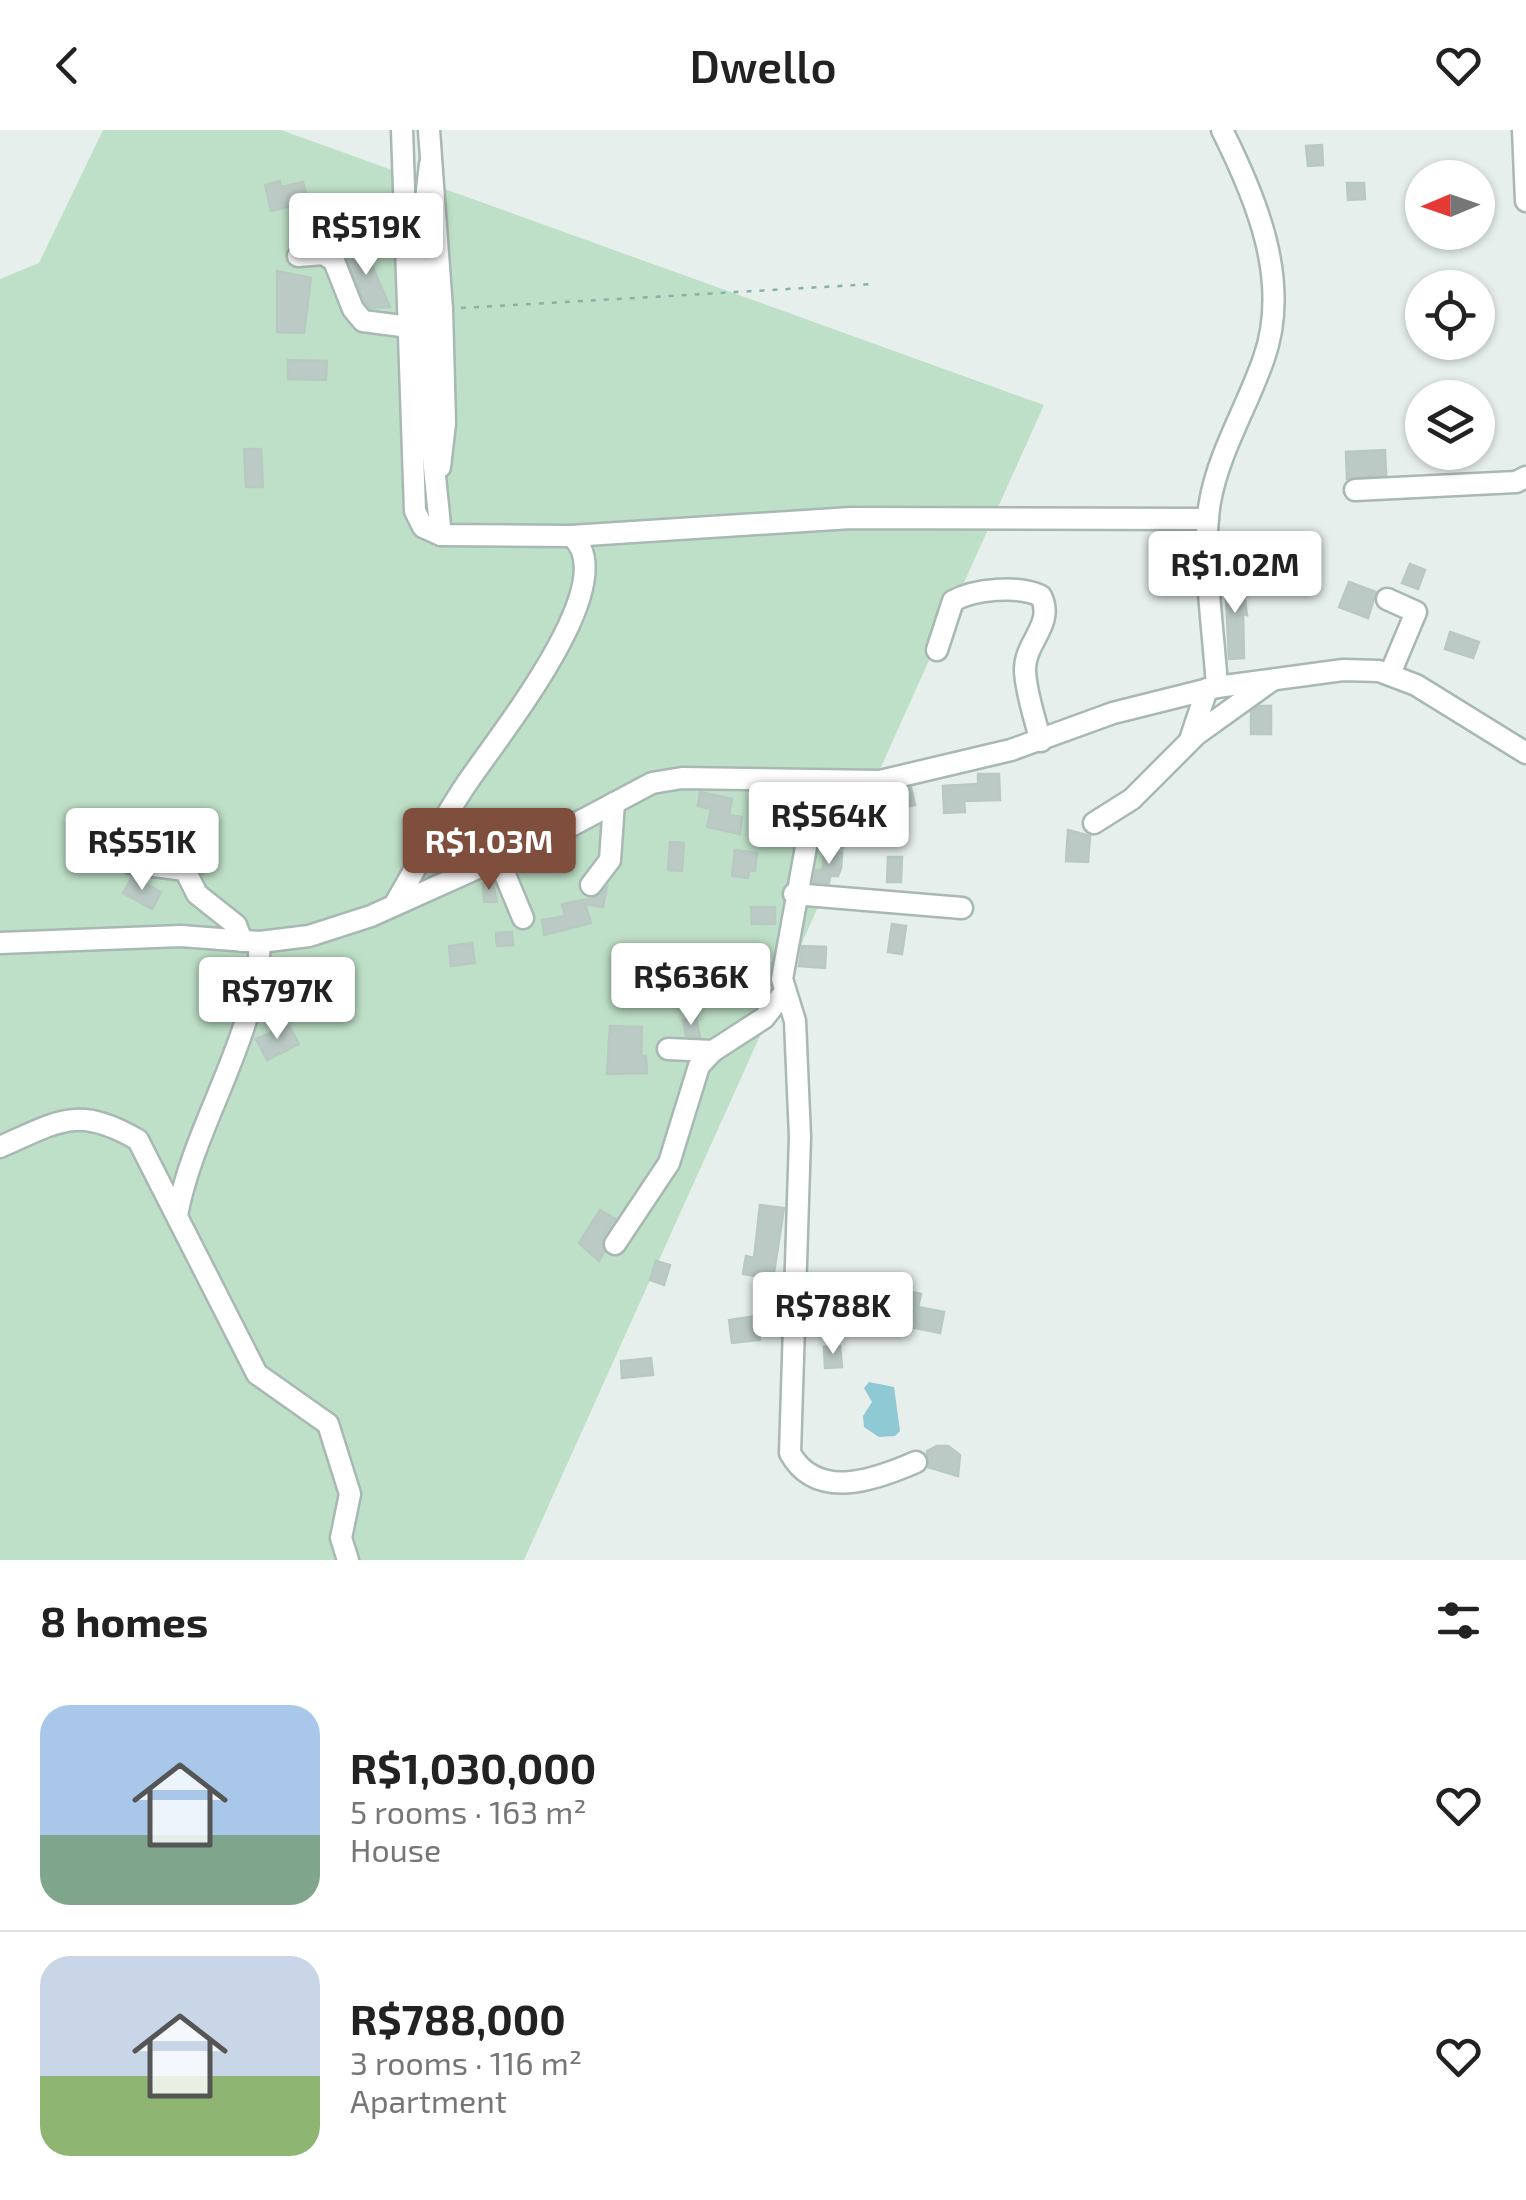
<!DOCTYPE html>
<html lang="en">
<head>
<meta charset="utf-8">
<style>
	body { margin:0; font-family:"Exo 2",sans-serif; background:#f2f2f2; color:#222; height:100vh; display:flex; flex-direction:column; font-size:38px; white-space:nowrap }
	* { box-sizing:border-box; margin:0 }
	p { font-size:32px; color:#767676 }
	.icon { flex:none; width:55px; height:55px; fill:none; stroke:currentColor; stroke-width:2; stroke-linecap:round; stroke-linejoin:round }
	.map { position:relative; height:1430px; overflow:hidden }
	.panel { display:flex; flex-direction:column; background:#fff; flex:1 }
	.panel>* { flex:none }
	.needle { width:65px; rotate:268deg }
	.fabs { position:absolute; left:1405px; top:30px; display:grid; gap:20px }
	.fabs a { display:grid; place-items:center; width:90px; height:90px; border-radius:50%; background:#fff; box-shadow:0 2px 8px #0004; font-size:50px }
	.price { position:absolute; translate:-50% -85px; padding:0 22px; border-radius:10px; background:#fff; color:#222; font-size:32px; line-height:65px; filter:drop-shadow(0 2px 5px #0008) }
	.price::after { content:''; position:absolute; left:50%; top:60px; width:30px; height:22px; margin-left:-15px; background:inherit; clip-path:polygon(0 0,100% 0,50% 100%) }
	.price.on { background:#804e3d; color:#fff }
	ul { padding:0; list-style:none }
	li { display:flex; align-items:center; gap:30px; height:250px; padding:0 40px }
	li+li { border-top:2px solid #e0e0e0 }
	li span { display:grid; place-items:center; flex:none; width:280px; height:200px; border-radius:30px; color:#555 }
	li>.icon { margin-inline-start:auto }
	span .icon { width:120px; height:120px; fill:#fffc; stroke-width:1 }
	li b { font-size:42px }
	h2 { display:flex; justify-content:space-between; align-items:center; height:120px; padding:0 40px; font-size:42px }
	header { display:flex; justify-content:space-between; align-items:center; height:130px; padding:0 40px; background:#fff; font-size:45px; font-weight:600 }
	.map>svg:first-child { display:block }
	.green { fill:#bfe0c8 }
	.water { fill:#8ec9d4 }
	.building { fill:#bbcac4; stroke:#b8c9c2; stroke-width:2.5 }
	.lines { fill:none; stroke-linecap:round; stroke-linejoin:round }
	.minor-casing { stroke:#a8b8b2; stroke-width:25 }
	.path { stroke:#86b3a5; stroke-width:2.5; stroke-dasharray:5 8; stroke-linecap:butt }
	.minor { stroke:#fff; stroke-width:20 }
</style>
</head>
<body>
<header><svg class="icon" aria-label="back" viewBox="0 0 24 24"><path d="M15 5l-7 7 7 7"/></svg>Dwello<svg class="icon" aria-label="heart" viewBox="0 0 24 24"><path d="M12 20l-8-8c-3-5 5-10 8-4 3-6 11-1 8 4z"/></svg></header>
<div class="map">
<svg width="1526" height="1430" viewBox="0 0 1526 1430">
	<rect width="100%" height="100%" fill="#e6efeb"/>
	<path class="green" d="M103 0H281L1044 275 524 1430H0V149L39 133Z"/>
	<path class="water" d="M869 1252 894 1257 900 1301 895 1306 879 1307 864 1297 863 1286 872 1272 864 1258Z"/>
	<g class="building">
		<path d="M1322 15 1323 35 1308 36 1306 16Z"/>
		<path d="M280 51 281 57 303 52 308 72 271 81 265 55Z"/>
		<path d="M1347 53H1364L1365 69 1348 70Z"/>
		<path d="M356 116 364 117 390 177 370 178 365 172 343 121Z"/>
		<path d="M277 141 311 148 304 203 277 202Z"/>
		<path d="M288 230 327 231 326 250 288 249Z"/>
		<path d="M244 319H261L263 357H246Z"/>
		<path d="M1385 320 1386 345 1347 349 1346 322Z"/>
		<path d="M1410 434 1425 440 1418 459 1402 453Z"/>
		<path d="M1242 446 1247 485 1243 484 1244 528 1229 529 1225 447Z"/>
		<path d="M1349 452 1376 462 1368 488 1339 477Z"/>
		<path d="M1450 502 1479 512 1473 528 1445 519Z"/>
		<path d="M1260 576H1271V604H1251V582Z"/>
		<path d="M978 644H999L1000 670 964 671 965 682 944 683 943 656 978 654Z"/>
		<path d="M911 658 915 675 901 678 898 661Z"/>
		<path d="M700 662 732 669 729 685 742 687 740 704 707 697 711 679 698 676Z"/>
		<path d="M775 668 793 671 789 701 771 699Z"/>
		<path d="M867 676 869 691 852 693 850 678Z"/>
		<path d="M1068 700 1090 706 1088 732 1066 731Z"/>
		<path d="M670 712 684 713 682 741 668 740Z"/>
		<path d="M198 717 215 731 203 745 190 727Z"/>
		<path d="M735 720 757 723 755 741 749 740 748 748 732 746Z"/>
		<path d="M824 722 842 723 841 738 838 746H830L829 753 814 752 816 740H823Z"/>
		<path d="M888 727H902L901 752H887Z"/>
		<path d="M132 747 161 762 152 779 123 763Z"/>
		<path d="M483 753H493L497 772H484Z"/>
		<path d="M607 757 603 777 585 774 591 793 544 805 542 790 565 786 562 774 595 768Z"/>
		<path d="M751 777H775V794H752Z"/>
		<path d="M892 794 906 796 902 824 888 822Z"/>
		<path d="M512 802 513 815 497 816 496 803Z"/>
		<path d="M472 813 475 833 451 836 449 816Z"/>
		<path d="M802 816 826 817 825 838 799 836Z"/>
		<path d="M746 831 770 833 768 861 744 859Z"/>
		<path d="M696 888 700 907 686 906 683 890Z"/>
		<path d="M289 896 299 914 267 930 256 909Z"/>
		<path d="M610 896 642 897 641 926H646L647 943 607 944Z"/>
		<path d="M760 1075 784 1078 773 1149 743 1144 746 1126 754 1128Z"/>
		<path d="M600 1080 615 1089 603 1107 604 1122 599 1131 579 1113Z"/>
		<path d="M656 1131 670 1135 664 1155 650 1150Z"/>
		<path d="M878 1154 921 1164 918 1177 944 1182 940 1203 871 1189Z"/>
		<path d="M757 1186 760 1210 732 1213 729 1190Z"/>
		<path d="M840 1216 842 1237 825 1238 824 1217Z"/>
		<path d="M651 1228 653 1245 622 1248 621 1231Z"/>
		<path d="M937 1316H948L960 1325 958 1346 928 1337 927 1321Z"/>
	</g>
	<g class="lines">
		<defs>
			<g id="minor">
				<path d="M402 0 415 381 423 397 441 405 571 406 851 388 1208 389"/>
				<path d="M429 0 442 179 445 293 440 337"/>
				<path d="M1523 0 1526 71"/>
				<path d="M430 34 424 86 430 298 441 405"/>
				<path d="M298 126 324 124 334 131 353 179 363 191 409 197"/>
				<path d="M1355 360 1516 352 1526 347"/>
				<path d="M1387 469 1416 482 1390 544"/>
				<path d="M937 520 953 471C974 459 1018 455 1041 466 1055 495 1024 512 1025 541 1026 562 1035 591 1041 611"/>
				<path d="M1217 557C1214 504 1201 422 1210 372 1218 324 1248 275 1264 228 1291 151 1256 68 1222 0"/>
				<path d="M1190 610 1207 559"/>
				<path d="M818 651 782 849 795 891 800 1007 790 1323C817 1372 877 1349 916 1332"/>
				<path d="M1094 693 1132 669 1197 604 1271 551"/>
				<path d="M498 728 523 788"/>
				<path d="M130 733 185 740 197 764 236 795 242 811"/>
				<path d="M591 755 610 730 614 673"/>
				<path d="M794 764 962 778"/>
				<path d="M396 772C418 734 439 696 463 659 491 615 628 451 571 406"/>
				<path d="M0 813 181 806 260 812 309 806 371 786 571 696 652 653 682 648 880 651 1011 620 1113 583 1217 557 1343 540 1379 541 1416 555 1526 623"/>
				<path d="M668 919 713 921"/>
				<path d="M0 1017C59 991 78 975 138 1010L257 1244 328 1294 350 1364 341 1408 348 1430"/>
				<path d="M177 1085C195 991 257 909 260 812"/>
				<path d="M615 1114 669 1033 699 936 713 921 764 888 784 863"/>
			</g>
		</defs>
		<use href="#minor" class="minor-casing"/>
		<path class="path" d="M461 178 874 154"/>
		<use href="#minor" class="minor"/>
	</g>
</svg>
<div class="fabs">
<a><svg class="needle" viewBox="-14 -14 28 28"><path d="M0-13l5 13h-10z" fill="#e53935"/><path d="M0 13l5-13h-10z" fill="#767676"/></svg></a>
<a><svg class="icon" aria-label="locate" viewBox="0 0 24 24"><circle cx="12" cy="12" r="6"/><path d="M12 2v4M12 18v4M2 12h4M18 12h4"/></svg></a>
<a><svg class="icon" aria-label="layers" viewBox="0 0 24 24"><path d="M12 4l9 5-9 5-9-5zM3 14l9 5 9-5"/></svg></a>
</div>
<b class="price" style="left:366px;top:148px">R$519K</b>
<b class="price" style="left:1235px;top:486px">R$1.02M</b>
<b class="price" style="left:829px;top:737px">R$564K</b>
<b class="price" style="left:142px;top:763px">R$551K</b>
<b class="price on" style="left:489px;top:763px">R$1.03M</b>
<b class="price" style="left:691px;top:898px">R$636K</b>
<b class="price" style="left:277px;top:912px">R$797K</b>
<b class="price" style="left:833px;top:1227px">R$788K</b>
</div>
<section class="panel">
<h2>8 homes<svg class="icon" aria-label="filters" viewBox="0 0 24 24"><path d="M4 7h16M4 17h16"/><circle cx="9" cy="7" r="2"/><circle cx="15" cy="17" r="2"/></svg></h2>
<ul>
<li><span style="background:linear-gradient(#a9c7e8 65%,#7fa58c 0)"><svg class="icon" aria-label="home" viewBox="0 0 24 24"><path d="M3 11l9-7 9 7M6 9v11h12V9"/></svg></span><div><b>R$1,030,000</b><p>5 rooms · 163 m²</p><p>House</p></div><svg class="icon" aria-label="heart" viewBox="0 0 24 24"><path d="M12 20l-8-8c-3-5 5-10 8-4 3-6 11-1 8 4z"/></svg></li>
<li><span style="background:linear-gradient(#c9d6e8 60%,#8fb573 0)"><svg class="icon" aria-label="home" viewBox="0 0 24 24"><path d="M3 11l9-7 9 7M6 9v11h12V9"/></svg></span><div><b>R$788,000</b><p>3 rooms · 116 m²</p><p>Apartment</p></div><svg class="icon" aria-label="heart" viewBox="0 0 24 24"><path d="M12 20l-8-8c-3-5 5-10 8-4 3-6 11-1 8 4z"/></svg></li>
</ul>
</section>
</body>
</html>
